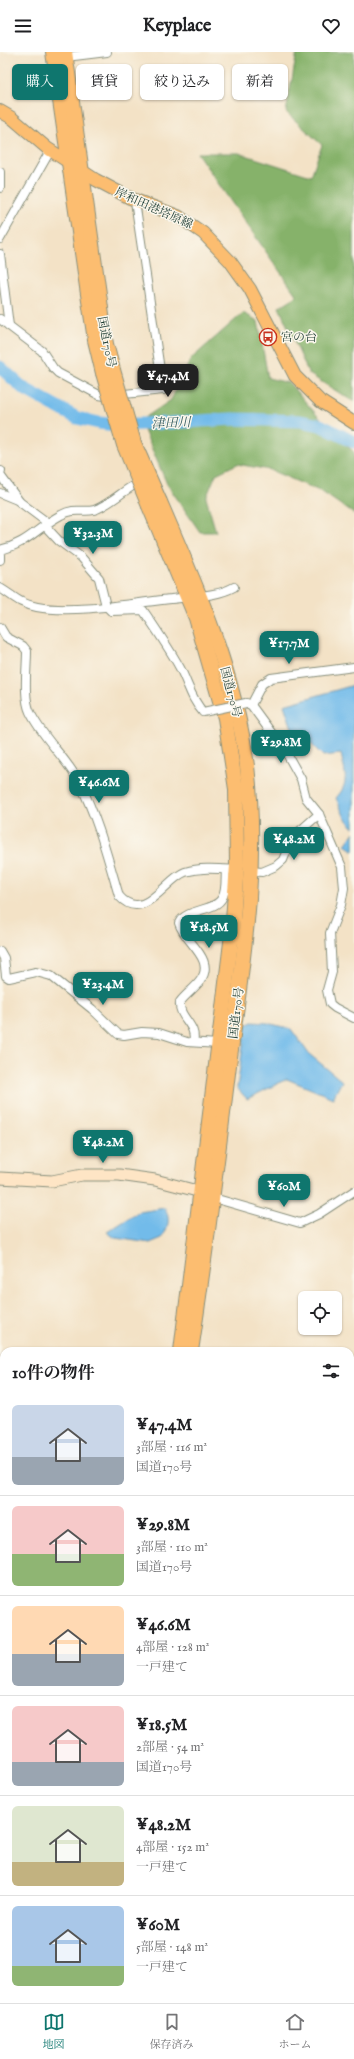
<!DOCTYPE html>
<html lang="ja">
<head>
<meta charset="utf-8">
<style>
	body { margin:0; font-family:"IM FELL English","Noto Serif JP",serif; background:#f6f6f6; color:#202124; height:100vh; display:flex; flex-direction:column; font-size:15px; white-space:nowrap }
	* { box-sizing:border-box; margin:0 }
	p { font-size:13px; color:#757577 }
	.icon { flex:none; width:22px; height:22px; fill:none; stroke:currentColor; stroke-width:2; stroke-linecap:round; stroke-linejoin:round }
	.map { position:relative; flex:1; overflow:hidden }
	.drawer { position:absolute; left:0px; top:1295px; width:354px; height:656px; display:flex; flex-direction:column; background:#fff; border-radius:12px 12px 0 0; box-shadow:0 1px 3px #0004 }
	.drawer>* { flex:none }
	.hud { position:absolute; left:12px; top:12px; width:330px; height:36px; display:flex; gap:8px }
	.fabs { position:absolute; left:298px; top:1239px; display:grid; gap:8px }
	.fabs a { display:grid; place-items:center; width:44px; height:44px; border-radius:6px; background:#fff; box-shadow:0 1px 3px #0004; font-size:20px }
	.price { position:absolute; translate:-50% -34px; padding:0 9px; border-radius:8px; background:#0f766e; color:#fff; font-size:13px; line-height:26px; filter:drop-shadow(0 1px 2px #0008) }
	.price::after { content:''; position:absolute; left:50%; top:24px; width:12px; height:9px; margin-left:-6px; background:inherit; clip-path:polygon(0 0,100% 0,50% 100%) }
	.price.on { background:#222; color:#fff }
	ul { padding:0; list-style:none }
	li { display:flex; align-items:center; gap:12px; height:100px; padding:0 12px }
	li+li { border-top:1px solid #e0e0e0 }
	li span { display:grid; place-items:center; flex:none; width:112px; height:80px; border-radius:6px; color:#555 }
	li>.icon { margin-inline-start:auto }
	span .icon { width:48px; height:48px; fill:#fffc; stroke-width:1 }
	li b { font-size:17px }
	h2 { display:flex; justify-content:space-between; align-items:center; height:48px; padding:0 12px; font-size:17px }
	.tag { padding:0 14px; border-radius:6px; background:#fff; box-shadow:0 1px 3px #0004; font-size:14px; line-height:36px }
	.tag.on { background:#0f766e; color:#fff }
	header { display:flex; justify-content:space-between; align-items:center; height:52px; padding:0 12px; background:#fff; font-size:18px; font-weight:700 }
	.menu { display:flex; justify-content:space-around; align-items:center; height:56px; border-top:1px solid #e0e0e0; background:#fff; font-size:11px; color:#757577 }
	.menu a { display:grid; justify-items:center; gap:2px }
	.menu .on { color:#0f766e }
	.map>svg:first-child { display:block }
	.forest { fill:#86b26a; stroke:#52784f }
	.water { fill:#72bbea; stroke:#487c8f }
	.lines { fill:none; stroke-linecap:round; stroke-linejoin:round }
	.river { stroke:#72bbea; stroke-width:13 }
	.street-casing { stroke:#89907d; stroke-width:10 }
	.secondary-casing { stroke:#89907d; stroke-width:13 }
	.primary-casing { stroke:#89907d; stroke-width:14 }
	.highway-casing { stroke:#89907d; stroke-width:16 }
	.street { stroke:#fff; stroke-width:8 }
	.secondary { stroke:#fee5c5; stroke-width:11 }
	.primary { stroke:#fcbd6f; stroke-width:12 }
	.highway { stroke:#fcbd6f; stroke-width:14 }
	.street-bridge-casing { stroke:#89907d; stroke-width:10; stroke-linecap:butt }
	.highway-bridge-casing { stroke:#89907d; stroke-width:16; stroke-linecap:butt }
	.street-bridge { stroke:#fff; stroke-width:8 }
	.highway-bridge { stroke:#fcbd6f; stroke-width:14 }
	.labels { text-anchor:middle; stroke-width:3; stroke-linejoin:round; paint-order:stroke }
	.street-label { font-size:12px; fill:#1f3d34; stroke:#fbf7ec }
	.poi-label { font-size:12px; fill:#1f3d34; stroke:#fbf7ec; text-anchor:start }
	.water-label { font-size:13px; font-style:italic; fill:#345c62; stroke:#fbf7ec }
</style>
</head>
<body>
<header><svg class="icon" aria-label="menu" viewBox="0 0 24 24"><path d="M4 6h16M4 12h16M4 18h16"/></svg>Keyplace<svg class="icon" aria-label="heart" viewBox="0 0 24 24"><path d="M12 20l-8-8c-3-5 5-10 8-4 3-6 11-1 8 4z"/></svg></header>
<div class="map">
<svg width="354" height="1951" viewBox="0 0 354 1951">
	<rect width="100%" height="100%" fill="#fbf7ec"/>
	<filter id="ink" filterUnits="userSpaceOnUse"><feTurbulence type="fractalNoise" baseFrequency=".025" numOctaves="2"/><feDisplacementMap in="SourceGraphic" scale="8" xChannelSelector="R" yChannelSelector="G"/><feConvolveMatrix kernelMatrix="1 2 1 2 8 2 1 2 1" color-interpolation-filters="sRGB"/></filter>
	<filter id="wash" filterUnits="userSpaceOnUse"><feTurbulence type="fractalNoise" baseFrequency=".012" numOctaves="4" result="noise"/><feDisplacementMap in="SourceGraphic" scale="16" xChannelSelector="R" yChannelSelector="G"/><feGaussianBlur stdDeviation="0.9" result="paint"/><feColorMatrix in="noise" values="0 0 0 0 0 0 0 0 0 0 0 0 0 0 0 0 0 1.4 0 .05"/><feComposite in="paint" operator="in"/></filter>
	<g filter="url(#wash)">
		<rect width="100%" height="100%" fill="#f3e2c6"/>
		<g class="forest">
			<path d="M297 0H354V350L309 322 279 255 297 244 197 101H239L311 124 322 93 286 60Z"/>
			<path d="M243 261 258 269 268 326 289 331 330 378 354 400V462L322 440 270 418 237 412 216 422 206 446 216 480H200L167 432 140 369 171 348 191 307Z"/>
		</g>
		<g class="water">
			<path d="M354 633V776L345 766 336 746C350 731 345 721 341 702L323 704 304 685H291L292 676 284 653Z"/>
			<path d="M354 780V799L345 793Z"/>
			<path d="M252 970 268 971 291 977 309 1002 342 1029 333 1046 287 1027 247 1047 237 1036 246 973Z"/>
			<path d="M165 1156C171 1168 168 1175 162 1186L150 1191 115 1186 107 1180 139 1160Z"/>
		</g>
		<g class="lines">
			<path class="river" d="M0 315 23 336 77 366 99 371 116 373 169 371 232 367 300 369 320 373 354 390"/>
		</g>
	</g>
	<g filter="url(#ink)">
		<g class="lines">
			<defs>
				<g id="street">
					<path d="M66 5 107 0"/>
					<path d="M0 120V136"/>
					<path d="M0 187 50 99"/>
					<path d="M0 202 9 274"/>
					<path d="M0 267 42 299 53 316 58 321 99 343 105 344 163 338 135 149"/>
					<path d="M1 419 0 423 19 449"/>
					<path d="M0 441 17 448 48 471"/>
					<path d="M45 474 59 489 81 505 99 526 106 554 111 559 143 558C156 577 169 596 180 616 188 631 191 647 203 660"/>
					<path d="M0 498C27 492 38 475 61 463 75 455 83 461 94 458 105 455 121 441 131 435"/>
					<path d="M0 503V508"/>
					<path d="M0 536C15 545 18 551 37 555 74 562 133 551 171 547 192 544 216 545 234 535"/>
					<path d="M0 575 6 585 23 594 27 599C27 616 23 645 30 660 43 687 67 706 80 732 98 767 108 807 119 844 144 872 165 827 185 820 202 815 219 817 237 818"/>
					<path d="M246 651 251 653 287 702 301 727 306 746 319 762 342 815 344 836 341 853 330 881 332 920 327 938 330 952 335 956 354 966"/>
					<path d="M251 653 262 632 271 626 354 615"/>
					<path d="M251 819 262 820 276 814 283 808 292 786 319 762"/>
					<path d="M0 899 4 906 6 924 9 926 36 920 51 924 92 957 118 982 124 983 142 980 159 981 187 990 219 992"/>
					<path d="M193 990C198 973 178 966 180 950 186 942 194 937 200 929 217 907 184 890 179 871 185 857 216 859 222 846 227 839 225 826 226 818"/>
					<path d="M210 1145 300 1171 319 1162 354 1139"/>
					<path d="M0 1335 4 1336"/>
					<path d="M0 1694 4 1692"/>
					<path d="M0 1777 4 1774"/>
					<path d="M0 1840 4 1842"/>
					<path d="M0 1886 4 1861"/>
					<path d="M63 1947 69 1951"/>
					<path d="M321 1947 323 1951"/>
				</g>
				<g id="secondary">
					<path d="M0 1126 52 1129 82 1123H119L155 1128 201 1140"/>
					<path d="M350 1485H354"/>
					<path d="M0 1603 4 1602"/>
				</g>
				<path id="primary" d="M0 59 12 66 47 96 96 128 130 146 178 164 203 181 230 209 250 237 295 324 320 349 354 371"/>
				<g id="highway">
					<path d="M53 0 88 242 95 288 103 321"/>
					<path d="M65 0 101 256 106 292 113 318"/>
					<path d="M160 450C197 535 235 621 247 714 259 812 243 908 230 1005 218 1103 206 1201 191 1299"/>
					<path d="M149 454 196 566 225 666 236 737 237 813 232 882 181 1299"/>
					<path d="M6 1947V1951"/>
				</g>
			</defs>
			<use href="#street" class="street-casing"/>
			<use href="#secondary" class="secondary-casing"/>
			<use href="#primary" class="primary-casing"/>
			<use href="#highway" class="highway-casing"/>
			<use href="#street" class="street"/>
			<use href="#secondary" class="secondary"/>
			<use href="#primary" class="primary"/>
			<use href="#highway" class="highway"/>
			<defs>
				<path id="street-bridge" d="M203 660 246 651"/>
				<g id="highway-bridge">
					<path d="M113 318 134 391 160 450"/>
					<path d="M103 321 124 393 149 454"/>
				</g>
			</defs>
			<use href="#street-bridge" class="street-bridge-casing"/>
			<use href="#highway-bridge" class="highway-bridge-casing"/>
			<use href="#street-bridge" class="street-bridge"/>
			<use href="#highway-bridge" class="highway-bridge"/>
		</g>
	</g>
	<defs>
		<symbol id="bus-ring" viewBox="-11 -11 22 22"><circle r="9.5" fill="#fbf7ec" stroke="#c8321e" stroke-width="1.5"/><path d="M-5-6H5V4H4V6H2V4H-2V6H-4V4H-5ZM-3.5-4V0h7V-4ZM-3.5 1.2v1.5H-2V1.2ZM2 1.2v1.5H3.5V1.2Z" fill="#c8321e"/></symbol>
	</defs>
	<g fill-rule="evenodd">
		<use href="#bus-ring" x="258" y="275" width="20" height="20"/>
	</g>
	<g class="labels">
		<g class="street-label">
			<text transform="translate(154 156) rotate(24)" y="4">岸和田港塔原線</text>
			<text transform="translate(107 290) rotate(79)" y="4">国道170号</text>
			<text transform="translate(231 640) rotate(75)" y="4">国道170号</text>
			<text transform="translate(236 961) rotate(-83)" y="4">国道170号</text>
		</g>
		<g class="poi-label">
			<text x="281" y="289">宮の台</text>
		</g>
		<g class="water-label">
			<text transform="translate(171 370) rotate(-2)" y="5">津田川</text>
		</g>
	</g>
</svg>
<div class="fabs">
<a><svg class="icon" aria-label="locate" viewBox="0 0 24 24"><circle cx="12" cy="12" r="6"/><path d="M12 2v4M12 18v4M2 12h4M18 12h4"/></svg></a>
</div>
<b class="price on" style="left:168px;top:346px">¥47.4M</b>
<b class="price" style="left:93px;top:503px">¥32.3M</b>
<b class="price" style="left:289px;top:613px">¥17.7M</b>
<b class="price" style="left:281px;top:712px">¥29.8M</b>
<b class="price" style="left:99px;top:752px">¥46.6M</b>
<b class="price" style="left:294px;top:809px">¥48.2M</b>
<b class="price" style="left:209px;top:897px">¥18.5M</b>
<b class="price" style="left:103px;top:954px">¥23.4M</b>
<b class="price" style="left:103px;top:1112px">¥48.2M</b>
<b class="price" style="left:284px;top:1156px">¥60M</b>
<div class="hud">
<a class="tag on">購入</a>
<a class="tag">賃貸</a>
<a class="tag">絞り込み</a>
<a class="tag">新着</a>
</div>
<section class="drawer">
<h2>10件の物件<svg class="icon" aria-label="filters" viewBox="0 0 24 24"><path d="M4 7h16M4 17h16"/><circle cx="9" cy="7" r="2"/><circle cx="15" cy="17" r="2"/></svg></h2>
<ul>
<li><span style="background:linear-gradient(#c9d6e8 65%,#9aa5b1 0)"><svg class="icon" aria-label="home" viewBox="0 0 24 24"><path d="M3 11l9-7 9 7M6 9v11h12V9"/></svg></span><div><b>¥47.4M</b><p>3部屋 · 116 m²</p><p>国道170号</p></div></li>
<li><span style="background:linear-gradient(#f6c9c9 60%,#8fb573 0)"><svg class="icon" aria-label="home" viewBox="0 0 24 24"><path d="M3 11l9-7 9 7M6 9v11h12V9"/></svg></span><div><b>¥29.8M</b><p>3部屋 · 110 m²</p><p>国道170号</p></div></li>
<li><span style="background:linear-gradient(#ffd9b3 60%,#9aa5b1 0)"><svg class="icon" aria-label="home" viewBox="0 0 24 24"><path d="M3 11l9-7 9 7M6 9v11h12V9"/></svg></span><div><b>¥46.6M</b><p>4部屋 · 128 m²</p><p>一戸建て</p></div></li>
<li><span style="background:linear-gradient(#f6c9c9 70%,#9aa5b1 0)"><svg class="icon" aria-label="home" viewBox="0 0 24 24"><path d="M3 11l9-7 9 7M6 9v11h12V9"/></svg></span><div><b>¥18.5M</b><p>2部屋 · 54 m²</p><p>国道170号</p></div></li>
<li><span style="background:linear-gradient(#dfe7d0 70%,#c2b280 0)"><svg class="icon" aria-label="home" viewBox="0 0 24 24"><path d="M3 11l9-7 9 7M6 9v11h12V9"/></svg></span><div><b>¥48.2M</b><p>4部屋 · 152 m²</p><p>一戸建て</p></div></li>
<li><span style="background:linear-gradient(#a9c7e8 75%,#8fb573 0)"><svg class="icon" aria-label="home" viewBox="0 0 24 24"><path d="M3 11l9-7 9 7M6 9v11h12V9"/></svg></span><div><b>¥60M</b><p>5部屋 · 148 m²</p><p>一戸建て</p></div></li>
</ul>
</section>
</div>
<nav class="menu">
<a class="on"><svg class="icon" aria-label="map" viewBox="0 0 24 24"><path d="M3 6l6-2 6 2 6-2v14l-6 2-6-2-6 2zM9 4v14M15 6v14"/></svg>地図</a>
<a><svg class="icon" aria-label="saved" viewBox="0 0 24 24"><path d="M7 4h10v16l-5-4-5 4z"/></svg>保存済み</a>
<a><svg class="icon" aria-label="home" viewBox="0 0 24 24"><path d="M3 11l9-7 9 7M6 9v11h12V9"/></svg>ホーム</a>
</nav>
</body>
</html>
